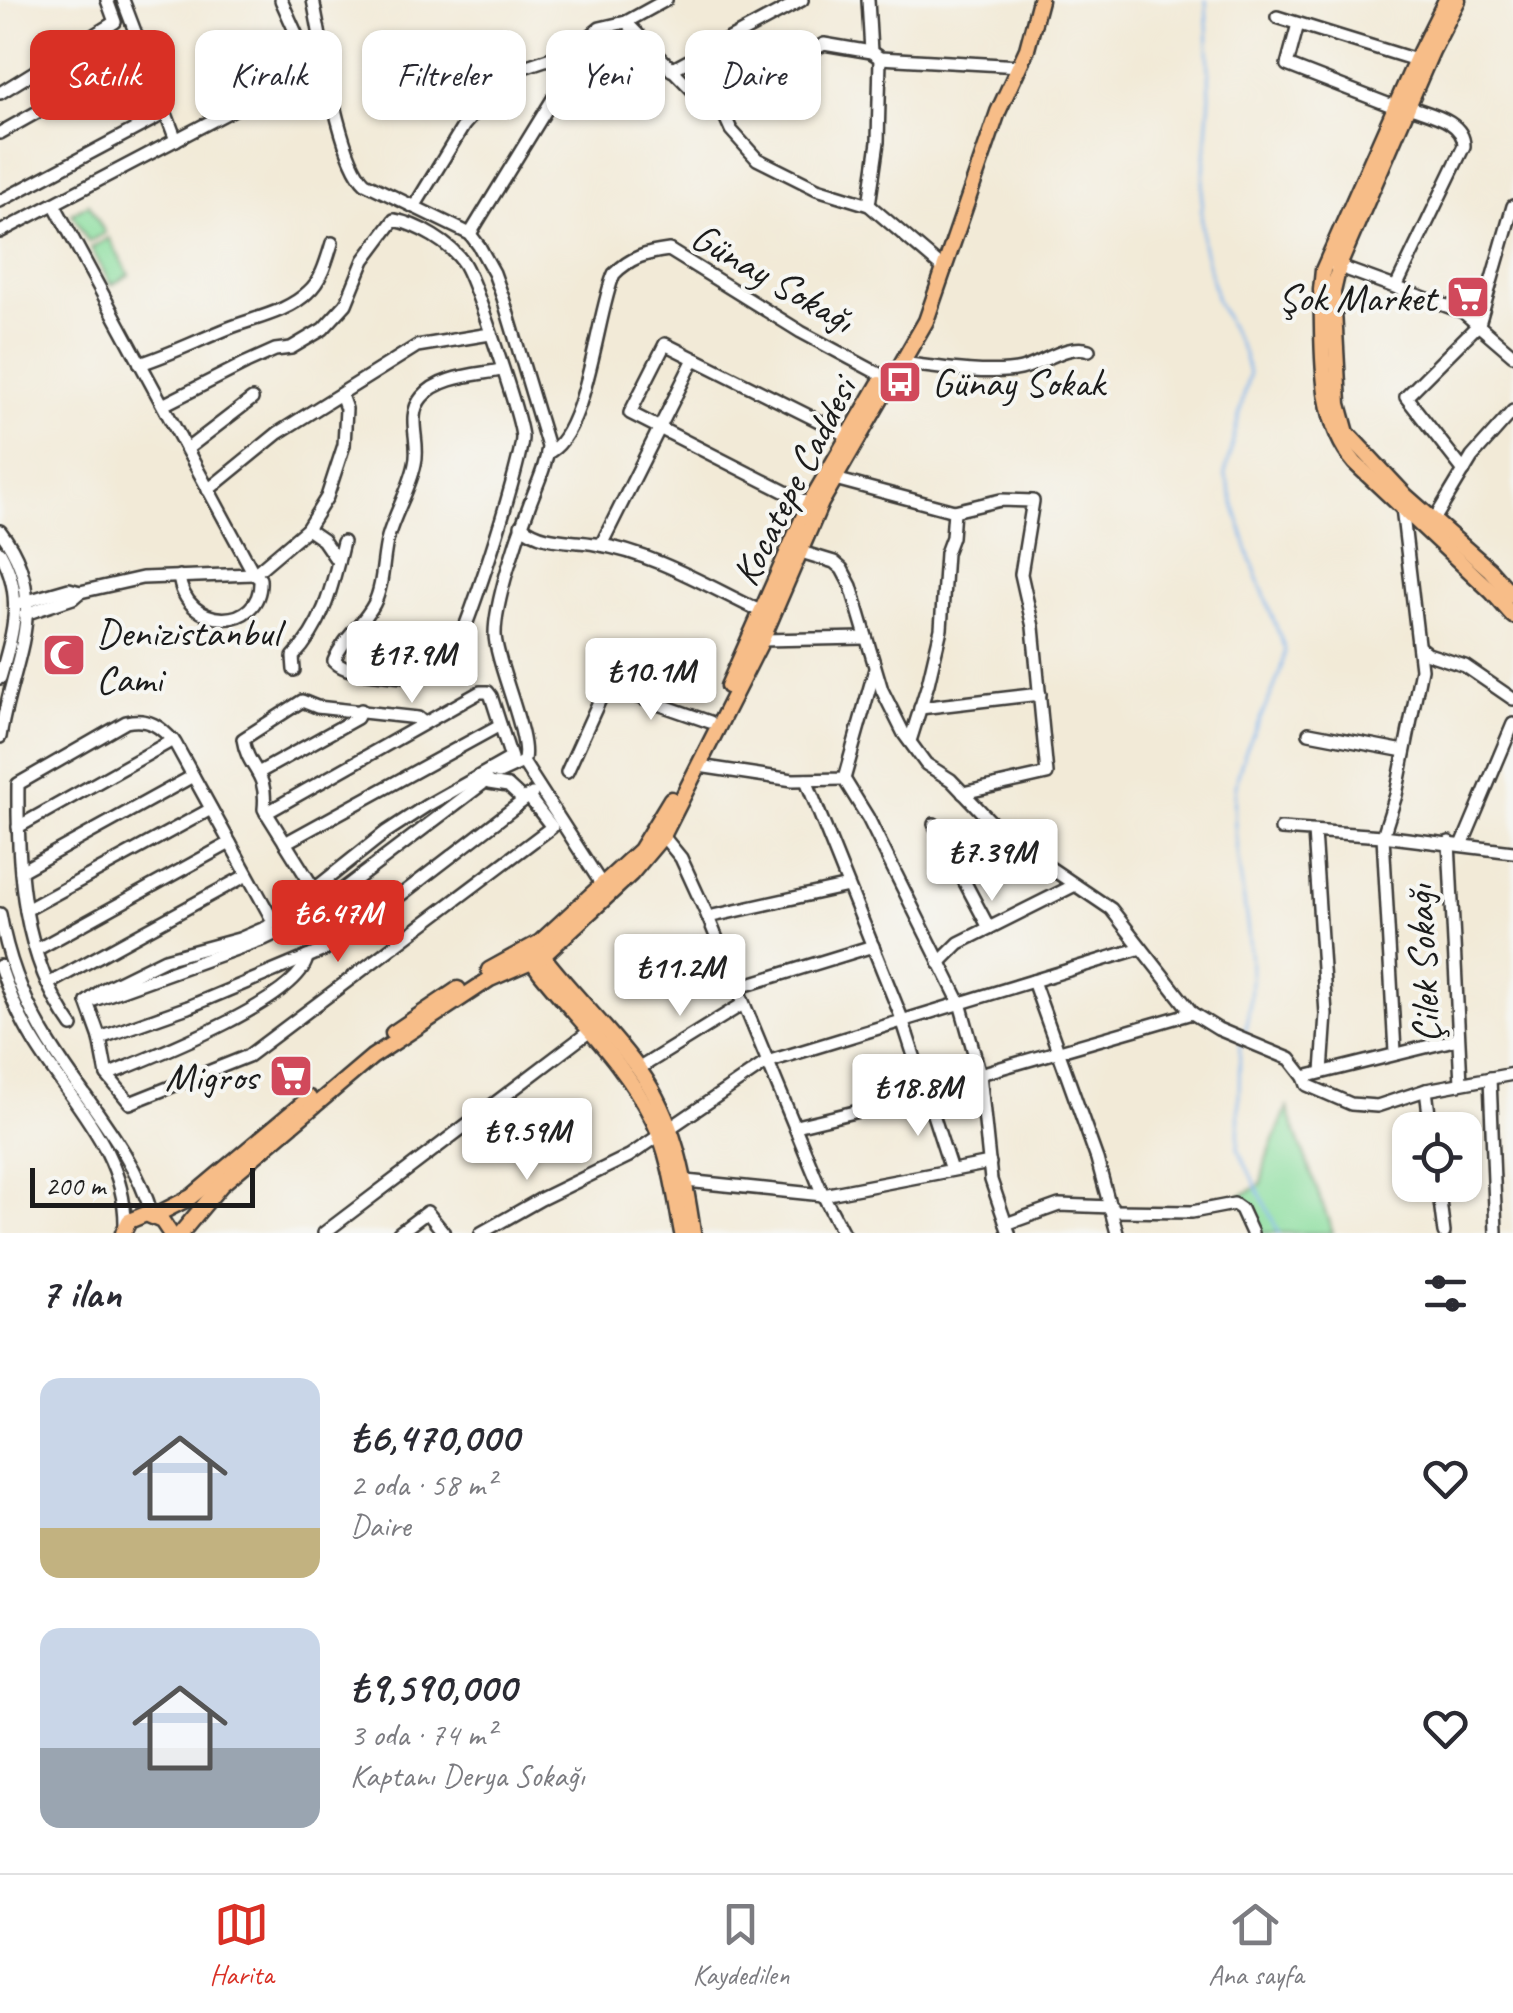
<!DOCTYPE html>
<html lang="tr">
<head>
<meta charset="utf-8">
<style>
	body { margin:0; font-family:Caveat,sans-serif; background:#f2f2f3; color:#2b2b33; height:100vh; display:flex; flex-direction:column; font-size:38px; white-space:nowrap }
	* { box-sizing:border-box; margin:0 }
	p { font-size:32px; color:#7c7c81 }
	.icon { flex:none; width:55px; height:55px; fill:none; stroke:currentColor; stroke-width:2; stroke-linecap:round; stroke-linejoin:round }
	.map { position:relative; height:1233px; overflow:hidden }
	.drawer { display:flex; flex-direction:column; background:#fff; flex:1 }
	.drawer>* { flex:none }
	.guide { position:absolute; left:30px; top:30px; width:1000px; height:90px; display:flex; gap:20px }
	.controls { position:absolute; left:1392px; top:1112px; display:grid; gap:20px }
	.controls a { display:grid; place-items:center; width:90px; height:90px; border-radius:20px; background:#fff; box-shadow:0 2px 8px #0004; font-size:50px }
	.scale { position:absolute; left:30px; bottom:25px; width:225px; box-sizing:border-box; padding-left:10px; border:5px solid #1c1c1c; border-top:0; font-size:28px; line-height:35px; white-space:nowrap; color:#1c1c1c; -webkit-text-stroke:8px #f6f6f2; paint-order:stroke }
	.price { position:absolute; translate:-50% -85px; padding:0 22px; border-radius:10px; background:#fff; color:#222; font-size:32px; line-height:65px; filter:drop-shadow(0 2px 5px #0008) }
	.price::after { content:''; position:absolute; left:50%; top:60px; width:30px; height:22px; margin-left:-15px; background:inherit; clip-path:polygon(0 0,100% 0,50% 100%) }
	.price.selected { background:#d93025; color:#fff }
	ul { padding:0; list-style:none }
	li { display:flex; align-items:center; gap:30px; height:250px; padding:0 40px }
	li span { display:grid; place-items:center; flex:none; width:280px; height:200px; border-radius:20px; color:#555 }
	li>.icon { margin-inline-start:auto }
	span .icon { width:120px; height:120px; fill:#fffc; stroke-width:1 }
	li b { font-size:42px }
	h2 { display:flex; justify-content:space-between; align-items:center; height:120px; padding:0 40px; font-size:42px }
	.tag { padding:0 35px; border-radius:20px; background:#fff; box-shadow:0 2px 8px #0004; font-size:35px; line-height:90px }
	.tag.selected { background:#d93025; color:#fff }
	.menu { display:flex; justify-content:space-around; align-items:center; height:140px; border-top:2px solid #e1e1e2; background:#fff; font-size:28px; color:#7c7c81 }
	.menu a { display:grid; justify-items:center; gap:5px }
	.menu .selected { color:#d93025 }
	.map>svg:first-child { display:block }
	.green { fill:#8bde9f; stroke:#547d5e; stroke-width:2.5 }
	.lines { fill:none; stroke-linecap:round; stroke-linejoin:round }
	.stream { stroke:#7db2eb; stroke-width:2.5 }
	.minor-casing { stroke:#3c3b38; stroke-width:16 }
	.major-casing { stroke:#3c3b38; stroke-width:19 }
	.minor { stroke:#fff; stroke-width:11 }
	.major { stroke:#f7bd88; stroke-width:14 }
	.labels { text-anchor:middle; stroke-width:8; stroke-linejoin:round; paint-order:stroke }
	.street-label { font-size:40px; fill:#1c1c1c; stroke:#f6f6f2 }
	.poi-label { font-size:40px; fill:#1c1c1c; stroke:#f6f6f2; text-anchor:end }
</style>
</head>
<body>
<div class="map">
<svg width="1513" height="1233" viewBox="0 0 1513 1233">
	<rect width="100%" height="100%" fill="#f6f6f2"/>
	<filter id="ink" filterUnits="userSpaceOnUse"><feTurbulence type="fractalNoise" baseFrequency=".01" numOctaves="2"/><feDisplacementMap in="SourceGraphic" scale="20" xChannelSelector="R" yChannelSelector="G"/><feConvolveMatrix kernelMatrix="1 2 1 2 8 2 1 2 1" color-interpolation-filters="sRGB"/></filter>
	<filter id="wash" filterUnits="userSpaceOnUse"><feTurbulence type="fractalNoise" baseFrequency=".0048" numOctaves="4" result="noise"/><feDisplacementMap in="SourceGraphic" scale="40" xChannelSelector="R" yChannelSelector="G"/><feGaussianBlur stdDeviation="2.25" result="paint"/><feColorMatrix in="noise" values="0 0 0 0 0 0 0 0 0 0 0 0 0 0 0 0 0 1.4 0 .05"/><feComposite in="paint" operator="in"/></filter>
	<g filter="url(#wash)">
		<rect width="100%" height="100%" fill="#f2ead7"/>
		<g class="green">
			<path d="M89 204 105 233 88 242 72 213Z"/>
			<path d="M109 238 129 275 111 285 91 248Z"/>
			<path d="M1287 1108 1333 1233H1260L1240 1196 1261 1185 1266 1160Z"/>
		</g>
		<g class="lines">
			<g class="stream">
				<path d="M1206 0 1210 96 1201 209 1203 244 1217 301 1244 354 1249 374 1225 474 1250 557 1285 650C1278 699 1239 743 1235 794 1230 874 1267 959 1243 1036"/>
				<path d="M1240 1044 1238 1149 1279 1233"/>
			</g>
		</g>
	</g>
	<g filter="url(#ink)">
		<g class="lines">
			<defs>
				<g id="minor">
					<path d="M123 0 176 140"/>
					<path d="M281 0 313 71"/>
					<path d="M313 0C322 41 338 158 365 183L470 234 479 246 494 273 503 298 548 447C546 468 536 486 529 506 517 537 495 602 495 634 495 662 533 742 523 762L602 885"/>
					<path d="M868 0 871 52"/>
					<path d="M1277 17 1416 60"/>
					<path d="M626 22 703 101 723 112 743 100 775 72 824 44 871 52 880 58 1020 66"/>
					<path d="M1298 24 1287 65 1395 107"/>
					<path d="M671 70 802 0"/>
					<path d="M0 93 115 22 107 0"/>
					<path d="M723 112 731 130 757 159 817 189 869 205 945 270"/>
					<path d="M0 133 128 61 135 67 156 118 0 201"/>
					<path d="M54 204 254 574 260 579C263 632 185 632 179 576"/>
					<path d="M869 205 878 142 880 58"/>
					<path d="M414 207 464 125 512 71 572 51 600 28 626 22 666 0"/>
					<path d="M0 232 290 80 329 69"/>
					<path d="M470 234 573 66 575 57 572 51"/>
					<path d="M1332 264 1463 312 1513 355"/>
					<path d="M1397 285 1464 146C1464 120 1428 114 1408 106"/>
					<path d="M901 363C933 367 991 376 1021 369 1042 364 1067 343 1089 350"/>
					<path d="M140 364C171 354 199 340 229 328 254 318 288 312 308 292 322 280 327 259 332 243"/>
					<path d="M163 405 246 363 275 350 291 348 323 329 346 304 364 260 394 220C417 224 452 244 464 264 475 282 522 420 522 438 521 464 464 646 448 662 429 680 408 678 384 675 367 673 346 673 334 661 343 638 363 625 374 604 384 584 382 559 388 537 395 512 410 489 415 464 421 441 405 417 422 397 439 376 476 375 501 370"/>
					<path d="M187 449 252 399"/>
					<path d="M547 453C587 438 597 312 614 274 631 257 646 253 669 250L801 332 883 376"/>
					<path d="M1464 471 1406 397 1479 324 1513 206"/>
					<path d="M835 479 954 511 1001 500 1033 501 1021 574 1033 627 1047 774 963 793"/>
					<path d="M208 490 278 433 417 346 490 334"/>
					<path d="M809 504 630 413 665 344 849 436"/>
					<path d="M1434 520 1472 457 1513 411"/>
					<path d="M521 525C541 543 570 540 595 544 654 553 709 587 762 612"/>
					<path d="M307 529 323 540 338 562"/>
					<path d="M0 531C54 600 11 663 0 737"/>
					<path d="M601 545 693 361 697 360"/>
					<path d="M0 552C25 596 13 633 0 678"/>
					<path d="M801 552 834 562 842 569 851 586 882 690 904 734 926 764 951 780 995 826 1040 861 1111 909 1192 1013 1218 1029 1290 1059 1304 1077 1307 1085 1351 1104 1377 1106 1426 1090 1513 1074"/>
					<path d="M17 604 69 589 80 592 142 578 254 574 307 529 327 497 344 445 346 409 341 395"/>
					<path d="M25 614 73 598 80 592"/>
					<path d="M762 640 865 638"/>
					<path d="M1419 647 1428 654 1465 666 1513 699"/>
					<path d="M294 670 293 657C325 623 332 586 343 542"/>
					<path d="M920 708 1040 694"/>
					<path d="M1309 733 1404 751"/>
					<path d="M910 741 928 684 941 629 946 553 952 537 954 511"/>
					<path d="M699 766 793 780 844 779 875 669"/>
					<path d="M490 770 499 773 523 762"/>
					<path d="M567 772 606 686 710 722"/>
					<path d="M258 773 357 718 361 710"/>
					<path d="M485 778 489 783 508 786 522 799"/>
					<path d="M844 779 868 818 960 1003 980 1074 991 1180 1009 1233"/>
					<path d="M806 780 902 1019 951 1170"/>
					<path d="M934 824 989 928"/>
					<path d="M18 827 173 740"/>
					<path d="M1281 829 1383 836 1513 852"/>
					<path d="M1314 832 1326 1014 1322 1072"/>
					<path d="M663 836 681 858 708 917 823 1195 843 1233"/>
					<path d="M1449 842 1461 1083"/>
					<path d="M285 843 500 725"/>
					<path d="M1462 845 1513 724"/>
					<path d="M21 871 193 776"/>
					<path d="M316 892 264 809C268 770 248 771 243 739L302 701 317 707 418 718 424 723"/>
					<path d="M26 910 211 809"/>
					<path d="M0 914C9 966 29 1013 58 1056 91 1107 135 1155 152 1215"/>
					<path d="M708 917 848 886"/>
					<path d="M36 950 230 843"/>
					<path d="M939 963 959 943 1075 885"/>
					<path d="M0 966C9 993 20 1019 35 1043 71 1102 126 1152 125 1226"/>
					<path d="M1033 981 1097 1159 1117 1233"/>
					<path d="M48 984 247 875"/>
					<path d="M736 988 873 946"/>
					<path d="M91 1001 264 939 300 922 486 781"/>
					<path d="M87 1002 102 990 165 959 239 939 267 927 386 832 426 806 511 758 491 696 488 692H480L266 813"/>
					<path d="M87 1002 100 1038 107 1075 130 1103 248 1056 552 827 528 796"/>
					<path d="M72 1026C22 957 17 867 18 784L126 722C149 717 161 727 175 743L273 921"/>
					<path d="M100 1038 188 1007 324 950 367 921 532 794"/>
					<path d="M1395 1052 1383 836 1396 795 1421 669 1402 507"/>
					<path d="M638 1069 743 1004"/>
					<path d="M980 1074 1192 1013"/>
					<path d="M107 1075C147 1059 301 1000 307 957"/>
					<path d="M1304 1077 1458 1039"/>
					<path d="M1490 1078 1496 1233"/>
					<path d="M1426 1090 1431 1130"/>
					<path d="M796 1126 925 1095"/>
					<path d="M686 1181 823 1195 990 1163"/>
					<path d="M1438 1185 1444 1233"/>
					<path d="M1112 1211 1192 1212 1234 1204 1241 1209 1252 1233"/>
					<path d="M1006 1224 1059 1205 1112 1207"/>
					<path d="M324 1233 590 1031"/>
					<path d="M399 1233 427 1212 444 1233"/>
					<path d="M481 1233 541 1199 629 1156 767 1062 1141 948"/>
				</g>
				<g id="major">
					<path d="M1446 0 1416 60 1323 270 1321 290C1324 346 1316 418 1355 463L1492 592 1513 616"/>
					<path d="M1458 0 1432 51 1339 266 1333 292 1339 404 1347 433 1406 496 1490 570 1513 596"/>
					<path d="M728 686 809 504 879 384"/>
					<path d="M539 951C570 993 610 1029 640 1071 674 1119 685 1176 693 1233"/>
					<path d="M534 954 533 962 540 972C579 1021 625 1063 653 1120 670 1154 675 1196 682 1233"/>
					<path d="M489 970 540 942 640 850 671 799"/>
					<path d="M393 1033 458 989"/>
					<path d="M154 1216 191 1197 309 1098"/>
					<path d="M123 1233 129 1221 146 1214 162 1221 170 1233"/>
					<path d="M181 1233 221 1185 372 1057 490 979 543 956 631 874 663 836 762 640 821 503 926 321 998 112 1027 49 1040 0"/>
				</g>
			</defs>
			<use href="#minor" class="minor-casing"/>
			<use href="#major" class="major-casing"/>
			<use href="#minor" class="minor"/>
			<use href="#major" class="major"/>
		</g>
	</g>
	<defs>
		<symbol id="supermarket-square" viewBox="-11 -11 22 22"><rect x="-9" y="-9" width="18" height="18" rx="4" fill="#d1495b" stroke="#f6f6f2"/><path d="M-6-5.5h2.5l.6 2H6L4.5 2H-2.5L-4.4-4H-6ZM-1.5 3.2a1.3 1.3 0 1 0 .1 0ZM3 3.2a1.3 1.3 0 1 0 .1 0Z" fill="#fff"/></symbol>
		<symbol id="bus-square" viewBox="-11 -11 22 22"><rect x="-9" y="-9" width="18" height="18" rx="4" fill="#d1495b" stroke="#f6f6f2"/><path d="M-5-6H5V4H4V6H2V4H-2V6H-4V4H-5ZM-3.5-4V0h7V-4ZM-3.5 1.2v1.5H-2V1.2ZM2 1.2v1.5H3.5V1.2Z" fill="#fff"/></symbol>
		<symbol id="mosque-square" viewBox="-11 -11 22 22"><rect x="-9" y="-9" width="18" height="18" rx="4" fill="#d1495b" stroke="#f6f6f2"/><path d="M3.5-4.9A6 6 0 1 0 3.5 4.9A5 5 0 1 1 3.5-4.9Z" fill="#fff"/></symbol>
	</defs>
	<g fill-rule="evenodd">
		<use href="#supermarket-square" x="1443" y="272" width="50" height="50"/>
		<use href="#bus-square" x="875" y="357" width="50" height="50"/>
		<use href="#mosque-square" x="39" y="630" width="50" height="50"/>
		<use href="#supermarket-square" x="266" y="1051" width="50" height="50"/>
	</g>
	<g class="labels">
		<g class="street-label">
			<text transform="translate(773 277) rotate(30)" y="14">Günay Sokağı</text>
			<text transform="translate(793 481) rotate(-63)" y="14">Kocatepe Caddesi</text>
			<text transform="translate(1422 964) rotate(-93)" y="14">Çilek Sokağı</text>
		</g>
		<g class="poi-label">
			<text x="1436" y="311">Şok Market</text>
			<text x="932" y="396" text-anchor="start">Günay Sokak</text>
			<text x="96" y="646" text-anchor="start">Denizistanbul<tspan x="96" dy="46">Cami</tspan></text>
			<text x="258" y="1090">Migros</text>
		</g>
	</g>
</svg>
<div class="controls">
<a><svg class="icon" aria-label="locate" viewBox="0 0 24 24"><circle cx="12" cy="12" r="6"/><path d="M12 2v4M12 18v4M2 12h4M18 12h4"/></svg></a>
</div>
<div class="scale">200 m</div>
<b class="price" style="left:412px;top:706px">₺17.9M</b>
<b class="price" style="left:651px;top:723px">₺10.1M</b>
<b class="price" style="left:992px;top:904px">₺7.39M</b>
<b class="price selected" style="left:338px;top:965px">₺6.47M</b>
<b class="price" style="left:680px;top:1019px">₺11.2M</b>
<b class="price" style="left:918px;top:1139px">₺18.8M</b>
<b class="price" style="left:527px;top:1183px">₺9.59M</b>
<div class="guide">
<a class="tag selected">Satılık</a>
<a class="tag">Kiralık</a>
<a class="tag">Filtreler</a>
<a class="tag">Yeni</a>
<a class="tag">Daire</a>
</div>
</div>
<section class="drawer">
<h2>7 ilan<svg class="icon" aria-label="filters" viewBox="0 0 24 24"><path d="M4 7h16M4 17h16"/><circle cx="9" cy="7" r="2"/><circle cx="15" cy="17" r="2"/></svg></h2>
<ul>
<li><span style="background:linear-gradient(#c9d6e8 75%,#c2b280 0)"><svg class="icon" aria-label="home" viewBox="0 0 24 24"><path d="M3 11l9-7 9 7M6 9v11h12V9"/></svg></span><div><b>₺6,470,000</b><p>2 oda · 58 m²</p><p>Daire</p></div><svg class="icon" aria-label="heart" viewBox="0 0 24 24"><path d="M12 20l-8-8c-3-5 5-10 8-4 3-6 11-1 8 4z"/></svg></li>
<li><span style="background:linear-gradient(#c9d6e8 60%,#9aa5b1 0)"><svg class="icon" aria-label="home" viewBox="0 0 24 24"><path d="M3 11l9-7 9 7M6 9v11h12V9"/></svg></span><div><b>₺9,590,000</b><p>3 oda · 74 m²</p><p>Kaptanı Derya Sokağı</p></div><svg class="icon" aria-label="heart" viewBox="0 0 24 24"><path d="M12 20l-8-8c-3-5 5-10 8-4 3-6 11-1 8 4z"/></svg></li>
</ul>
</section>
<nav class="menu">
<a class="selected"><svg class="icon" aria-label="map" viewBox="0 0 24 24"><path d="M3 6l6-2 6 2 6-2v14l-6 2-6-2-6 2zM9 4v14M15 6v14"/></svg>Harita</a>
<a><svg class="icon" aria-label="saved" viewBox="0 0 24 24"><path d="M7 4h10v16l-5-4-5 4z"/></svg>Kaydedilen</a>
<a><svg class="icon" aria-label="home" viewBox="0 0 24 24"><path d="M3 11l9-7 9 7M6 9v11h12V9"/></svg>Ana sayfa</a>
</nav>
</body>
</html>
